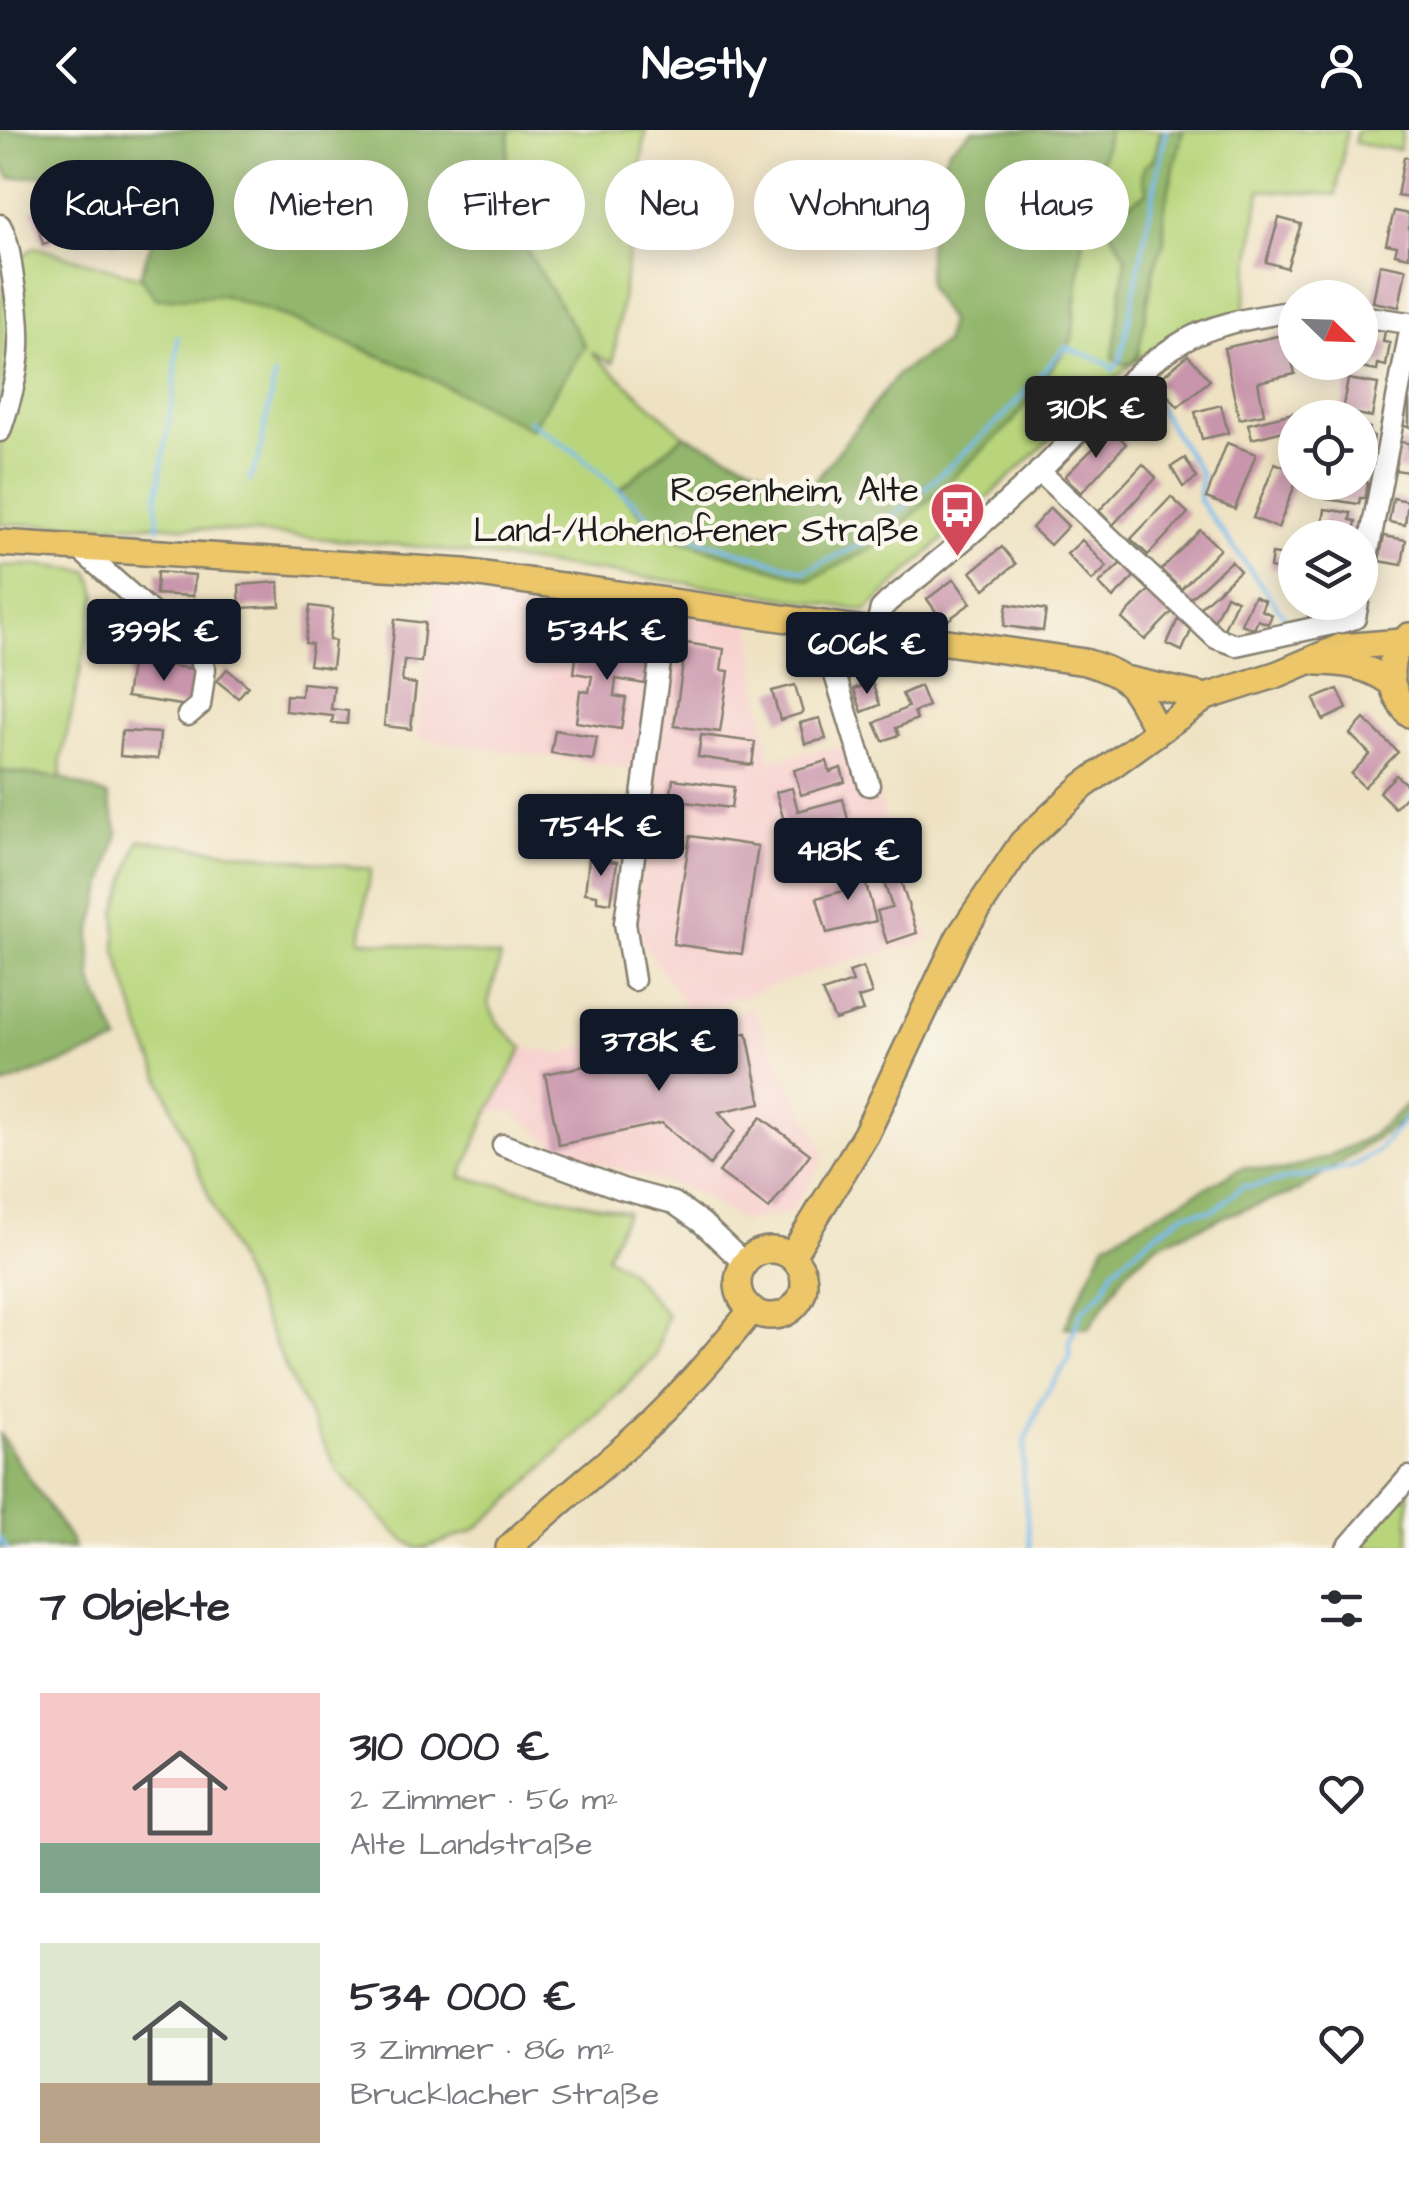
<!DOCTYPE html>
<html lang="de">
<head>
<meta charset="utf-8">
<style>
	body { margin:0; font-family:"Architects Daughter",sans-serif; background:#f2f2f3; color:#2b2b33; height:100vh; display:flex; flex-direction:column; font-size:38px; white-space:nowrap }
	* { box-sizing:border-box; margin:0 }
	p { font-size:32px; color:#7c7c81 }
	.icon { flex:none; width:55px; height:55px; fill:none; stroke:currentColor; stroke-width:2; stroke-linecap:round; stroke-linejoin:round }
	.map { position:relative; height:1418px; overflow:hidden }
	.panel { display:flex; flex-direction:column; background:#fff; flex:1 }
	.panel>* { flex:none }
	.hud { position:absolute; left:30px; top:30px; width:1350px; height:90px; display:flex; gap:20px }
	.needle { width:65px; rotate:113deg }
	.fabs { position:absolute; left:1278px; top:150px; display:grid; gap:20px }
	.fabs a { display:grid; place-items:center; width:100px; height:100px; border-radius:50%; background:#fff; box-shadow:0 5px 25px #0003; font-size:50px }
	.price { position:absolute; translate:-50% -85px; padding:0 22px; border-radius:10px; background:#111827; color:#fff; font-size:32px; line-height:65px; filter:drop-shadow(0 2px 5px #0008) }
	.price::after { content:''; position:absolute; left:50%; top:60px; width:30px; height:22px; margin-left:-15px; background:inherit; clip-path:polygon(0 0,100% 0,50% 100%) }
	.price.current { background:#222; color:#fff }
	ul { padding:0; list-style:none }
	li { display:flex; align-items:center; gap:30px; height:250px; padding:0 40px }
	li span { display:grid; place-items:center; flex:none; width:280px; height:200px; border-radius:0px; color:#555 }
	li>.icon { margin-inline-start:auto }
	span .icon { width:120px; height:120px; fill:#fffc; stroke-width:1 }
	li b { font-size:42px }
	h2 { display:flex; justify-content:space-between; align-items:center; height:120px; padding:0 40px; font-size:42px }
	.tag { padding:0 35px; border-radius:45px; background:#fff; box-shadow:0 5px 25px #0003; font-size:35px; line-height:90px }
	.tag.current { background:#111827; color:#fff }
	header { display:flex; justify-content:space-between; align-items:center; height:130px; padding:0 40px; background:#111827; color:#fff; font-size:45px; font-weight:800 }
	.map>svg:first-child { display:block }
	.built { fill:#f7d0ce }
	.green { fill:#b8d57c; stroke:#6a784c; stroke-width:2.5 }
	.forest { fill:#92b66c; stroke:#576944; stroke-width:2.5 }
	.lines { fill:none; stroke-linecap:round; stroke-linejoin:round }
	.stream { stroke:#7abdf0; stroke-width:4 }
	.building { fill:#c995ac }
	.minor-casing { stroke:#857f6f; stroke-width:25 }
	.major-casing { stroke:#857f6f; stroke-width:30 }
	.minor { stroke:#fff; stroke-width:20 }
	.major { stroke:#ecc669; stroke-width:25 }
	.labels { text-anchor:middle; stroke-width:9; stroke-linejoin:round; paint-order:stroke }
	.poi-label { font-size:35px; fill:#1c1c1c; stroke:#fbf7ec; text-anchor:end }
</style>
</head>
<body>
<header><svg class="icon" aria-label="back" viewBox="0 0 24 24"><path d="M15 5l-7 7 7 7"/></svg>Nestly<svg class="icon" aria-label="person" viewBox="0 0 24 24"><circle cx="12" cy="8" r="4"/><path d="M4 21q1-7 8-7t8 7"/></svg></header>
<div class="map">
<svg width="1409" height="1418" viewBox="0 0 1409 1418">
	<rect width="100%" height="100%" fill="#fbf7ec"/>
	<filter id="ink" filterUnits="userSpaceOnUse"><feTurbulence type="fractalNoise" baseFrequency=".01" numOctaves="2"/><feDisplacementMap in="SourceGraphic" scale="20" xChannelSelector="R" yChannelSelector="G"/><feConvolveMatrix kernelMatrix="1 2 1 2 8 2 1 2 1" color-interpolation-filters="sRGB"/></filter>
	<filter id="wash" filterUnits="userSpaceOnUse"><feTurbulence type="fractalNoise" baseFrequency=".0048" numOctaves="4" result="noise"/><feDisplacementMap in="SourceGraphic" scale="40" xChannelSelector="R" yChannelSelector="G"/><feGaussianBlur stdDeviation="2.25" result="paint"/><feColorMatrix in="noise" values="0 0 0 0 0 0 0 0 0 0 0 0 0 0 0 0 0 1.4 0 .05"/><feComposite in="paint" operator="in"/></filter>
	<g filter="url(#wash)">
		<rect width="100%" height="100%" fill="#eee2c2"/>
		<g class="built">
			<path d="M435 457 551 477 675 484 752 493 757 553 771 630 861 613 869 643 931 810 827 837 691 884 635 800 653 642 417 608Z"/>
			<path d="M752 878 826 1025 791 1082 742 1092 699 1063 565 1023 513 982 489 981 523 918 565 924 601 909 671 906Z"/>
		</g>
		<g class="green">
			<path d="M510 0H646L613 233 591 222 684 305 619 361 810 450 1012 293 1072 210 1083 103 1109 0H1177L1138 225 1154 137 1164 111V79L1183 0H1347L1336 65 1260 60 1244 181 1184 202 1132 233 866 481 753 462 411 416 156 395 0 394V179L8 136 35 117 140 147 157 169 223 165 281 185 411 239 529 124 503 67Z"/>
			<path d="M1356 0H1403L1399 20 1355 13Z"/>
			<path d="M37 435 89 441 97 464 61 631V648L0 641V436Z"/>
			<path d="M139 710 371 739 360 810 501 827 488 873 499 895 523 918 489 981 461 1047 627 1082 606 1126 628 1140 667 1185 655 1227 505 1375 473 1401 426 1418H416L398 1405 338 1341 296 1260 225 1105 142 904 116 821V781Z"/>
			<path d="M1409 1357V1418H1358Z"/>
		</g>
		<g class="forest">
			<path d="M0 0H510L503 68 529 124 585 216 531 299 411 239 281 185 223 165 156 169 140 147 155 101 132 39 10 48 0 32Z"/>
			<path d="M973 0H1109L1083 103 1072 210 1012 293 883 413 810 450 657 404 619 360 684 305 808 360 898 244 944 213 949 191 928 157V119L939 38 950 18Z"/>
			<path d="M1161 0H1183L1164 79V111L1154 138 1138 225 1132 233 1120 234 1113 228 1126 126 1111 102 1120 79 1147 62 1142 47 1144 36 1154 28Z"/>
			<path d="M0 641 61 648 108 666 118 703 90 806 92 851 119 912 0 956Z"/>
			<path d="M1409 973V986L1298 1061 1228 1085 1156 1115 1127 1140 1089 1198 1065 1197 1105 1113 1243 1037 1282 1041 1327 1027 1369 1007Z"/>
			<path d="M0 1304 70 1409 74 1418H0Z"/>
		</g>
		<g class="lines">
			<g class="stream">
				<path d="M1146 259 1201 344 1199 370 1292 497"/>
				<path d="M528 290 578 324 657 393 689 407 805 441 866 412 1003 287 1065 217 1106 232 1113 240 1121 229 1166 0"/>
				<path d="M249 351 259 327 275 246"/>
				<path d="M158 398 157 368 174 261 178 207"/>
				<path d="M0 1408 6 1418"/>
				<path d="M1030 1418 1023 1347 1025 1313 1041 1271 1070 1228V1212L1081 1182 1104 1160 1113 1139 1150 1108 1185 1083 1214 1080 1244 1055 1249 1057 1351 1037 1377 1021 1409 984"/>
			</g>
		</g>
		<g id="blocks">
			<g class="building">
				<path d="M1404 27 1409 28V68L1397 66Z"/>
				<path d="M127 46 142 103 112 114 104 88 117 83 107 54Z"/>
				<path d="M63 71 73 105 43 114 33 79Z"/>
				<path d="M1394 81 1409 84V127L1395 124 1397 116 1386 114Z"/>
				<path d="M1279 88 1301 94 1287 138 1266 132Z"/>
				<path d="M1380 134 1406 139 1399 177 1373 172Z"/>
				<path d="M1360 196 1385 201 1383 212 1390 213 1386 236 1378 234 1377 241 1350 236 1351 232H1360Z"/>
				<path d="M1286 204 1295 244 1258 252 1264 284 1239 289 1224 218Z"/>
				<path d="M1188 225 1210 250 1178 277 1156 252Z"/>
				<path d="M1348 249 1378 254 1372 287 1342 281Z"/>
				<path d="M1142 266 1156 288 1141 298 1127 276Z"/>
				<path d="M1407 271H1409V297L1403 296Z"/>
				<path d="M1221 275 1228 303 1202 309 1195 282Z"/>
				<path d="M1293 283 1295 298 1252 309 1248 294Z"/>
				<path d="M1360 296 1370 298 1369 305 1374 306 1371 324 1365 323 1363 331 1360 330Z"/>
				<path d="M1113 299 1126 314 1081 363 1065 346Z"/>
				<path d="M1400 312 1409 313V342L1395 340Z"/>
				<path d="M1227 313 1256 324 1235 379 1206 368Z"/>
				<path d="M1185 328 1197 348 1183 357 1171 337Z"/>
				<path d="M1275 333 1295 341 1296 352 1278 398 1253 388Z"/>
				<path d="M1143 334 1156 348 1113 395 1099 381Z"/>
				<path d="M1360 351 1368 352 1365 368H1360L1359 374 1326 369 1329 352Z"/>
				<path d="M1171 367 1188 383 1148 425 1131 409Z"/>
				<path d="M1393 368 1408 371 1405 395 1389 392Z"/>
				<path d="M1050 378 1068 396 1050 415 1032 398Z"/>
				<path d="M1325 379 1351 383 1350 390 1356 391 1353 408H1321Z"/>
				<path d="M1200 400 1220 419 1181 459 1161 440Z"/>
				<path d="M1384 406 1406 410 1402 435 1379 431Z"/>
				<path d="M1082 410 1107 437 1092 451 1067 424Z"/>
				<path d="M1002 417 1016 434 985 459 971 442Z"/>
				<path d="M1272 424 1286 426 1283 441 1270 438Z"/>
				<path d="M1231 431 1240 441 1196 481 1187 471Z"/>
				<path d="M1121 433 1134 447 1113 468 1099 454Z"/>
				<path d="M157 442 195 445 193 466 156 464Z"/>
				<path d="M954 449 971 473 944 493 927 469Z"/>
				<path d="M279 452 280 476 240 478 239 455Z"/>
				<path d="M1152 457 1175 479 1145 510 1122 489Z"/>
				<path d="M1226 465 1237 470 1223 501 1212 496Z"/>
				<path d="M1254 466 1265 471 1261 480 1272 485 1268 494 1258 490 1254 499 1241 494Z"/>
				<path d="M1310 472H1344L1341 492 1308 487Z"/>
				<path d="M1007 474 1046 480 1043 501 1004 496Z"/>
				<path d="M310 476 333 479 329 510 335 511 332 538 309 535 312 514 305 513Z"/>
				<path d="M220 480 232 481 231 498 219 496Z"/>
				<path d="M395 489 425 493 421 532 404 530 402 552 416 554 411 599 384 596Z"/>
				<path d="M1178 489 1193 496 1182 521 1167 514Z"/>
				<path d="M686 513 724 519 721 540 729 541 720 602 674 596Z"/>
				<path d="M578 514 650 525 645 554 616 549 614 566 626 568 621 599 576 592 580 561 589 562 592 546 574 543Z"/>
				<path d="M132 530 201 540 195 577 126 567Z"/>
				<path d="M227 539 248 556 238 568 217 551Z"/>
				<path d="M872 552 880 575 862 582 854 559Z"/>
				<path d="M302 553 334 556 331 579 348 581 347 594 332 593 333 586 285 581 286 565 301 566Z"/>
				<path d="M795 555 803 583 780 590 772 561Z"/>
				<path d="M920 556 928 576 914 582 917 589 896 598 899 605 883 611 875 593 908 577 902 564Z"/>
				<path d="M1338 559 1347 579 1323 590 1314 569Z"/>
				<path d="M820 588 826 609 805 614 800 593Z"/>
				<path d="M1364 589 1398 622 1364 657 1351 644 1370 624 1350 604Z"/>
				<path d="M555 600 597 607 593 630 551 623Z"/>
				<path d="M122 601 160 603 158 629 120 626Z"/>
				<path d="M701 605 755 612 752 635 698 627Z"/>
				<path d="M827 631 830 642 841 638 845 652 801 665 794 640Z"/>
				<path d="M1396 645 1409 657V663L1395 678 1379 662Z"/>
				<path d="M673 649 734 657 731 678 670 670Z"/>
				<path d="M792 658 798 681 843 669 848 690 799 704 803 720 836 711 841 730 798 742 776 662Z"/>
				<path d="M886 704 917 803 887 813 877 781 892 777 870 709Z"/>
				<path d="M690 706 758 716 742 824 673 814Z"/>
				<path d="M589 728 617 732 611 773 597 771V765L585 763Z"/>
				<path d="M861 736 876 791 827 803 817 768 843 761 838 743Z"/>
				<path d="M863 837 872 864 858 868 863 881 835 890 822 862 853 852 849 842Z"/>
				<path d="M747 903 761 973 719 982 735 1001 710 1035 662 993 559 1015 545 944Z"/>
				<path d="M761 987 810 1024 769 1079 719 1042Z"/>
			</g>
		</g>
	</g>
	<g filter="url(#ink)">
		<use href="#blocks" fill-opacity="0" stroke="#857f6f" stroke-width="2.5"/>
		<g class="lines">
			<defs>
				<g id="minor">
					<path d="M0 95C9 112 10 129 13 148 24 210 21 241 0 301"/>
					<path d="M1360 186 1409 193"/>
					<path d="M1039 341 1216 508 1236 515 1346 491 1355 488 1358 472"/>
					<path d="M77 417 195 521 205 539 200 575 188 585"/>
					<path d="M1360 464 1409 206"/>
					<path d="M819 493 869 655"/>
					<path d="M875 501 881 479 889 471C942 429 993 386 1041 340 1086 296 1129 242 1184 211 1217 192 1258 187 1295 181"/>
					<path d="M634 850 625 793 668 472"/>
					<path d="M503 1015 622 1059 674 1073 702 1093 744 1133"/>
					<path d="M1347 1418 1409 1347"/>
				</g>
				<g id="major">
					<path d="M0 413 465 442 1085 532C1135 547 1133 557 1157 600"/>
					<path d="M1409 506C1382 529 1388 560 1409 584"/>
					<path d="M1317 532C1345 532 1367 536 1390 552"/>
					<path d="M1129 550 1206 567"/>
					<circle cx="771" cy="1153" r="33"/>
					<path d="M792 1126 866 1004 959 807 1022 713 1083 656 1206 567 1278 544 1341 517 1402 512"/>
					<path d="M509 1418C550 1378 595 1344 637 1306 679 1268 716 1224 752 1180"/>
				</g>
			</defs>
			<use href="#minor" class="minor-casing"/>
			<use href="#major" class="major-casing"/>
			<use href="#minor" class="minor"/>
			<use href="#major" class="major"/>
		</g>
	</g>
	<defs>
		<symbol id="bus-pin" viewBox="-11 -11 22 30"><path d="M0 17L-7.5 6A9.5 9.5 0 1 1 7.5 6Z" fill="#d1495b" stroke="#fbf7ec"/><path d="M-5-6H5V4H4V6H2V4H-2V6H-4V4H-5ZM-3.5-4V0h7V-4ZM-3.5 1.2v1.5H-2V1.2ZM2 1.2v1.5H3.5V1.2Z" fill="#fff"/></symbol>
	</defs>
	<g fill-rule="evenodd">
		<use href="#bus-pin" x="926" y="348" width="63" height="86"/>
	</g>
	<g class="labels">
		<g class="poi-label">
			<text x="919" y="371">Rosenheim, Alte<tspan x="919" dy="40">Land-/Hohenofener Straße</tspan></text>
		</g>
	</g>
</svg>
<div class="fabs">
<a><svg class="needle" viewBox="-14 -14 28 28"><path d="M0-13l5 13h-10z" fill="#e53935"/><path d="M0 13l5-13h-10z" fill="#7c7c81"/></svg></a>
<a><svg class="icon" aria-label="locate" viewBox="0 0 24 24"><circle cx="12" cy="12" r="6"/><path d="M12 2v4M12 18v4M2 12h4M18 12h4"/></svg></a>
<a><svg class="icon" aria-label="layers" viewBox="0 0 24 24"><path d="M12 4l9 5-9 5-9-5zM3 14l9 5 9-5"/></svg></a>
</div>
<b class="price current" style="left:1096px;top:331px">310K €</b>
<b class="price" style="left:607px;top:553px">534K €</b>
<b class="price" style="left:164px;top:554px">399K €</b>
<b class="price" style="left:867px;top:567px">606K €</b>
<b class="price" style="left:601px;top:749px">754K €</b>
<b class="price" style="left:848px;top:773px">418K €</b>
<b class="price" style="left:659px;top:964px">378K €</b>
<div class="hud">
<a class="tag current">Kaufen</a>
<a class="tag">Mieten</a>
<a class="tag">Filter</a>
<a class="tag">Neu</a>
<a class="tag">Wohnung</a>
<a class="tag">Haus</a>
</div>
</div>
<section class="panel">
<h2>7 Objekte<svg class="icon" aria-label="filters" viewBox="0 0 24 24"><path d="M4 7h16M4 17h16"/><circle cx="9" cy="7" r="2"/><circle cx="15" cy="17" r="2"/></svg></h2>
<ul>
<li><span style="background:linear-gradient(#f6c9c9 75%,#7fa58c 0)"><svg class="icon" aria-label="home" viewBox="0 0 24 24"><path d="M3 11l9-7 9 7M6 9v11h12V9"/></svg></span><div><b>310 000 €</b><p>2 Zimmer · 56 m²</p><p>Alte Landstraße</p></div><svg class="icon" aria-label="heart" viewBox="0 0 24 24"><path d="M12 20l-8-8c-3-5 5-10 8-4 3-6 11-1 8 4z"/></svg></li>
<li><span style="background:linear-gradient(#dfe7d0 70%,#b9a48a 0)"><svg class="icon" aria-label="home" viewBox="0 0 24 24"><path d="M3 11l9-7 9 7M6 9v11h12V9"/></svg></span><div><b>534 000 €</b><p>3 Zimmer · 86 m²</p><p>Brucklacher Straße</p></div><svg class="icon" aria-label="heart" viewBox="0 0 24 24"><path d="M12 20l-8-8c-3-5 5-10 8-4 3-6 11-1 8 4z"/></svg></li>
</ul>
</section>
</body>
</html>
